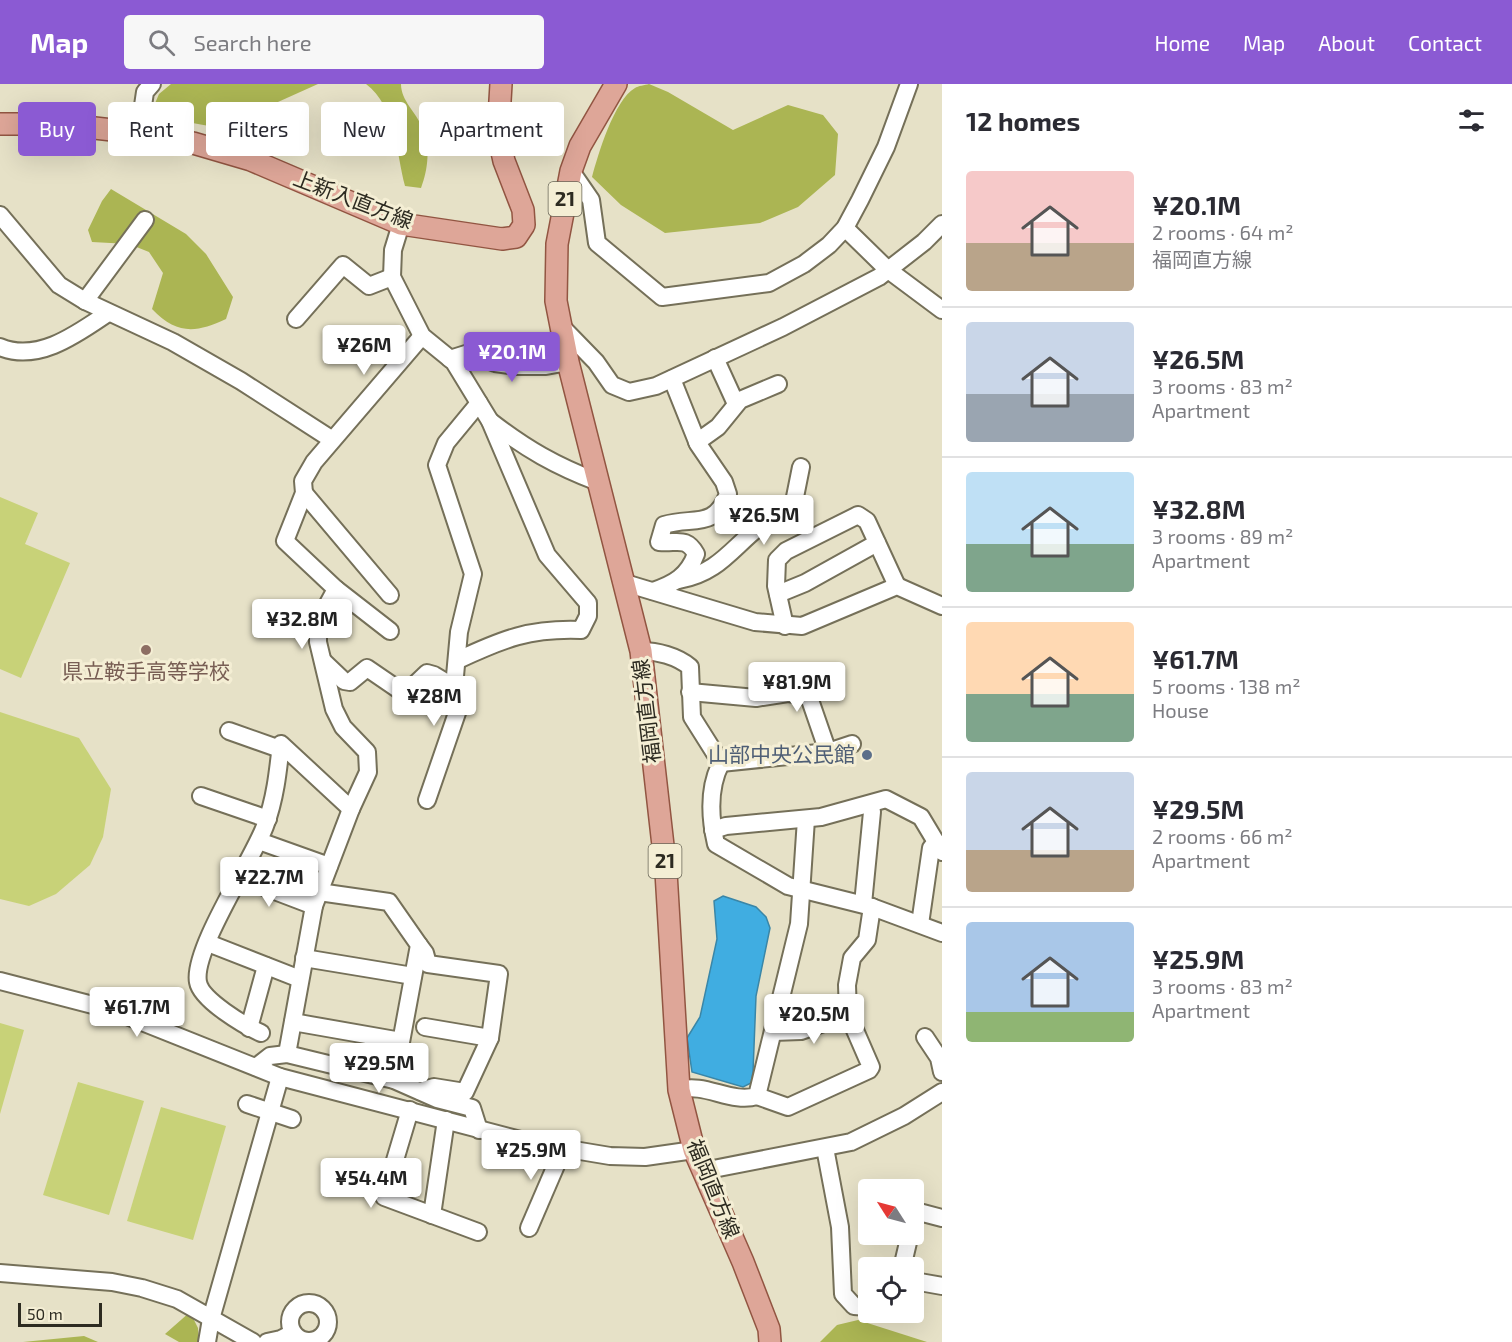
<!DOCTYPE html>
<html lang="en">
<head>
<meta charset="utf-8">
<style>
	body { margin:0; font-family:"Exo 2","Noto Sans JP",sans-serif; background:#f7f7f7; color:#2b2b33; height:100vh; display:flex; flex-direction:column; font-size:22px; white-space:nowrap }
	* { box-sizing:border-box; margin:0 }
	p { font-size:20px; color:#7c7c81 }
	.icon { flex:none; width:33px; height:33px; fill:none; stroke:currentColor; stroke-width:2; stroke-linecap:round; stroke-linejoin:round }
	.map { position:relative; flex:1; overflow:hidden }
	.details { display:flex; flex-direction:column; background:#fff; width:570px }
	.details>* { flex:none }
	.hud { position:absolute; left:18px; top:18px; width:570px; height:54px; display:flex; gap:12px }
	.needle { width:39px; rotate:306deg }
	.controls { position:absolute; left:858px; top:1095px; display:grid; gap:12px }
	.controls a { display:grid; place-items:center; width:66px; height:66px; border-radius:6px; background:#fff; box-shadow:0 6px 24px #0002; font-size:30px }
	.scale { position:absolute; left:18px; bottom:15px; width:84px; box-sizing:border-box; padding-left:6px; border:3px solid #2d2b21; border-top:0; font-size:16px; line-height:21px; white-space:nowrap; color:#2d2b21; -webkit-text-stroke:4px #f4eed4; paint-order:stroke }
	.price { position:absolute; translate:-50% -51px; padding:0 14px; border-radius:6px; background:#fff; color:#222; font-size:20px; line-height:39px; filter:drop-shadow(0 2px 3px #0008) }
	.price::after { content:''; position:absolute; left:50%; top:36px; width:18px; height:14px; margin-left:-9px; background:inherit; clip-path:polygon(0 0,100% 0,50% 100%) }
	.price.on { background:#8b5ad3; color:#fff }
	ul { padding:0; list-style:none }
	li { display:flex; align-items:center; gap:18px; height:150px; padding:0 24px }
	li+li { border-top:2px solid #e1e1e2 }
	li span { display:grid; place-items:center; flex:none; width:168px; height:120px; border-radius:6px; color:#555 }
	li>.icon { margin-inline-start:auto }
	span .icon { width:72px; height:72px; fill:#fffc; stroke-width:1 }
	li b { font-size:26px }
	h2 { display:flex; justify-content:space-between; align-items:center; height:72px; padding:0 24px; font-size:26px }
	.tag { padding:0 21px; border-radius:6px; background:#fff; box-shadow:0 6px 24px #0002; font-size:21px; line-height:54px }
	.tag.on { background:#8b5ad3; color:#fff }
	header { display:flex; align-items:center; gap:36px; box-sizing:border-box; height:84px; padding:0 30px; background:#8b5ad3; color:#fff }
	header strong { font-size:28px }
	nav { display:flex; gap:33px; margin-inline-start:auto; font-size:21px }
	.search { width:420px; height:54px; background:#f7f7f7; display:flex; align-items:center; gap:15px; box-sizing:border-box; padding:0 21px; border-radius:6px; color:#7c7c81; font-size:22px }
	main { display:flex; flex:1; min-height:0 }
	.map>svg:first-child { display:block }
	.green { fill:#c8d278 }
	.forest { fill:#abb553 }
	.water { fill:#40ade1; stroke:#3a86a7; stroke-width:1.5 }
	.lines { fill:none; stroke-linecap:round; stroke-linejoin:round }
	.minor-casing { stroke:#757059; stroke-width:20 }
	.major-casing { stroke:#925542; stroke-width:24 }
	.minor { stroke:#fff; stroke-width:16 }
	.major { stroke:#dea698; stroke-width:21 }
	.education-dot { fill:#8d6e63; stroke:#f4eed4; stroke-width:2 }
	.service-dot { fill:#5c6f8a; stroke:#f4eed4; stroke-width:2 }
	.labels { text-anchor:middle; stroke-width:6; stroke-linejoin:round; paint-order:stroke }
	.shield { fill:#f4eed4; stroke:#696657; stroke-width:1.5 }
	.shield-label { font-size:20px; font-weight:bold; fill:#2d2b21 }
	.street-label { font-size:21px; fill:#2d2b21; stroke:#f4eed4 }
	.education-label { font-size:21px; fill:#785e54; stroke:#f4eed4 }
	.service-label { font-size:21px; fill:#4e5e75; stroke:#f4eed4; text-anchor:end }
</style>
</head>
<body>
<header>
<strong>Map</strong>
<div class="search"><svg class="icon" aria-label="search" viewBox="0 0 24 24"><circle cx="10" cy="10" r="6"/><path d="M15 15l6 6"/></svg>Search here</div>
<nav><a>Home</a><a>Map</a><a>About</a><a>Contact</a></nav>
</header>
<main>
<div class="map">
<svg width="942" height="1258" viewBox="0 0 942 1258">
	<rect width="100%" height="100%" fill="#e6e1c7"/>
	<g class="green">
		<path d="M0 413 38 429 25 460 70 479 21 594 0 585Z"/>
		<path d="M0 628 79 654 111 705 103 753 90 781 56 810 29 822 0 815Z"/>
		<path d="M0 939 24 946 0 1030Z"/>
		<path d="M78 998 144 1017 109 1131 43 1111Z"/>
		<path d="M161 1023 226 1042 193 1156 127 1137Z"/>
	</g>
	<g class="forest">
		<path d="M171 0H318L220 44 176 36 153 24 159 10Z"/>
		<path d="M366 0H401C401 17 416 28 422 43 431 62 428 86 421 104L405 102C396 68 396 23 366 0Z"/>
		<path d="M649 0 668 8 733 46 788 21 823 31 838 50 835 91 798 123 760 139 665 149 621 121 592 93C598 71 614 16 635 4 638 2 645 1 649 0Z"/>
		<path d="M111 105 186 150 206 170 233 213 226 235C196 249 177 251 152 225L163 189 149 168 129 160 92 158 88 146 102 117Z"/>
		<path d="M190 1228 198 1244 199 1258H179L165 1250Z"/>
		<path d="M858 1236 927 1258H820L837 1241Z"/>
		<path d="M84 1252 98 1258H23Z"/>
	</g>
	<path class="water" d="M723 812 756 823 766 833 770 844 756 912 753 988 751 999 743 1003 692 988 687 954 700 933 717 855 714 817Z"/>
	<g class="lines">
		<defs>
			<g id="minor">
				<path d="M139 49 145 8 152 0"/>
				<path d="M571 87 591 116 597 159 662 213 769 199 804 180 829 161 845 144 860 116 886 63 909 0"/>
				<path d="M0 131 59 201 85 217 173 258 241 297 331 355"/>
				<path d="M401 140 393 166 392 193 422 252 454 278 490 337 547 471 588 519V532L581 546C530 544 503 555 458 576"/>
				<path d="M845 144 887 185 942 226"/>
				<path d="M85 217 145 136"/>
				<path d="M296 235 343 181 369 202 392 193"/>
				<path d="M560 241 596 278 612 301 629 308 656 302 783 243 879 193 924 158 942 140"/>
				<path d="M0 263C38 279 77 250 108 229"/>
				<path d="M715 274 736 320"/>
				<path d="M450 275 469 269 495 279 515 282H546L568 278"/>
				<path d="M490 337C526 365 556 382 598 398"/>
				<path d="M697 358 718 343 740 316 778 300"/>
				<path d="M304 409 390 511"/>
				<path d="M679 496C718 489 731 465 760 442 770 435 782 429 793 423L801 383"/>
				<path d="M625 499 755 538 802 542 897 502 942 522"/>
				<path d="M336 505 390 547"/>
				<path d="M653 507C674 500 688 492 696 470 686 452 677 460 659 458L664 441C693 432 714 446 728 410L724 398 698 360 672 295"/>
				<path d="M778 510 805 499 877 459"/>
				<path d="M785 542 776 502 777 476 786 467 858 431 867 437 897 502"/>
				<path d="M641 567C657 567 677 572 690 583L692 633 721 679C708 704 710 734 716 760L788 802 872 823 942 849"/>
				<path d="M324 578 344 597 350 598 367 584 405 610 427 589 434 591 454 603"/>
				<path d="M690 608 756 614 788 609 809 613 828 668 721 679"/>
				<path d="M229 647 280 665"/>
				<path d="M828 668 852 660"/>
				<path d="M201 712 268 735"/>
				<path d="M427 716 458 626 459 614 454 603 459 548 473 490 437 381 446 359 479 319"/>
				<path d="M713 746 726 742 821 733 886 715 921 733 942 768"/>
				<path d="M259 757 329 782"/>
				<path d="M238 793 314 822"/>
				<path d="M319 808 389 818 419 861 394 996"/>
				<path d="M863 820 872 728 870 721"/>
				<path d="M920 840 931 764 936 758"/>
				<path d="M208 859 300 895"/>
				<path d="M419 861 425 869 428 880 499 890 490 954 465 1008 434 1003 420 1007"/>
				<path d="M304 874 413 892"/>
				<path d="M0 897 112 926 280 993 532 1059 610 1072 645 1073 694 1066"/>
				<path d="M293 938 401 957"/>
				<path d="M425 943 490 954"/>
				<path d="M249 944 266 882"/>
				<path d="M773 948 801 947 848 930"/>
				<path d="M261 949C245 942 201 916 198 898 192 866 253 775 265 742 275 716 278 688 281 660L351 725"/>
				<path d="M925 953 939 974 942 988"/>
				<path d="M287 970 314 822 351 725 368 688 367 668 343 643 334 625 318 558V538L336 505 285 457 304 409 303 397 314 378 422 252"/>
				<path d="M256 983 270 972 287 970 394 996 437 1015 472 1024 479 1046"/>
				<path d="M679 1006C705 998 731 1020 757 1012L799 840 806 735"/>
				<path d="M757 1012 788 1023 869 986 871 983 848 930 847 901 852 874 867 856 872 823"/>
				<path d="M247 1020 292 1035"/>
				<path d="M410 1026 384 1113 478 1148"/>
				<path d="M825 1064 840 1143 843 1210 854 1222 868 1223"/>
				<path d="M703 1087 851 1058 904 1032 942 1008"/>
				<path d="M432 1131 446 1036"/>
				<path d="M914 1137 919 1128 942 1134"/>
				<path d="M529 1144 563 1065"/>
				<path d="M902 1184 910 1150"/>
				<path d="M0 1189 112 1198 142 1204 177 1215 253 1258"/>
				<path d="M914 1197 942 1202"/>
				<circle cx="309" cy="1238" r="19"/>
				<path d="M207 1258 211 1235 280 993"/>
				<path d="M267 1258 281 1255 293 1249"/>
			</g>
			<g id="major">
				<path d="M616 0 580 62 571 87 557 160 556 217 568 278 641 567 666 788 679 1006 694 1066 743 1178 769 1245 770 1258"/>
				<path d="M0 40H59L139 49 193 59 251 76 401 140 502 155 516 153 524 141 523 126 504 77 498 50 501 0"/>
			</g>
		</defs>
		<use href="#minor" class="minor-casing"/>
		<use href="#major" class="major-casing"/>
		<use href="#minor" class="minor"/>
		<use href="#major" class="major"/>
	</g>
	<circle class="education-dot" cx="146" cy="566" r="6"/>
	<circle class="service-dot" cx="867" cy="671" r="6"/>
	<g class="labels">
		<g class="shield">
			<rect x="548.5" y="98" width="33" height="34" rx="4.5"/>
			<rect x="648.5" y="760" width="33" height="34" rx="4.5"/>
		</g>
		<g class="shield-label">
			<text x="565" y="122">21</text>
			<text x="665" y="784">21</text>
		</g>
		<g class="street-label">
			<text transform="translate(353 116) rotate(21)" y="7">上新入直方線</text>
			<text transform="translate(647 627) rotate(-97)" y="7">福岡直方線</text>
			<text transform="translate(713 1105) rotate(68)" y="7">福岡直方線</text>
		</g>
		<g class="education-label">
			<text x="146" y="595">県立鞍手高等学校</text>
		</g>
		<g class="service-label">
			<text x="855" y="678">山部中央公民館</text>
		</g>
	</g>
</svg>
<div class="controls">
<a><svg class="needle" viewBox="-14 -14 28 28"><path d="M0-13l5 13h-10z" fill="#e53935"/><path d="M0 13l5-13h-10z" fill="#7c7c81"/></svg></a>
<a><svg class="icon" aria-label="locate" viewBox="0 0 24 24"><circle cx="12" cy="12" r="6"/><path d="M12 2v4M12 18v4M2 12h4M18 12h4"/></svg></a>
</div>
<div class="scale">50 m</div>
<b class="price" style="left:364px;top:292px">¥26M</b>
<b class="price on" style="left:512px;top:299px">¥20.1M</b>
<b class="price" style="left:764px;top:462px">¥26.5M</b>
<b class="price" style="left:302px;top:566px">¥32.8M</b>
<b class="price" style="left:797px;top:629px">¥81.9M</b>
<b class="price" style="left:434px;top:643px">¥28M</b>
<b class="price" style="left:269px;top:824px">¥22.7M</b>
<b class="price" style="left:137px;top:954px">¥61.7M</b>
<b class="price" style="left:814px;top:961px">¥20.5M</b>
<b class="price" style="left:379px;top:1010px">¥29.5M</b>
<b class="price" style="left:531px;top:1097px">¥25.9M</b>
<b class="price" style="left:371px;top:1125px">¥54.4M</b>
<div class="hud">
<a class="tag on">Buy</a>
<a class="tag">Rent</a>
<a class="tag">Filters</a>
<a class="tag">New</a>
<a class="tag">Apartment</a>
</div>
</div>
<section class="details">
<h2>12 homes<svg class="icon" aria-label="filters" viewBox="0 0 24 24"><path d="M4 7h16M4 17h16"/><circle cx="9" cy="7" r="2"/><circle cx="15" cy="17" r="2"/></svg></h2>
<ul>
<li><span style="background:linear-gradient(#f6c9c9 60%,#b9a48a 0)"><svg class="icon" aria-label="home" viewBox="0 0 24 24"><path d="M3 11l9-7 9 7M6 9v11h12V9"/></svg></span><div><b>¥20.1M</b><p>2 rooms · 64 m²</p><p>福岡直方線</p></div></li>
<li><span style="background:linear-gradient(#c9d6e8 60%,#9aa5b1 0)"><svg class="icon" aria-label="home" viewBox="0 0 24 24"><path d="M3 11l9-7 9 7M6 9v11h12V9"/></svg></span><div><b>¥26.5M</b><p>3 rooms · 83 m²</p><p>Apartment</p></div></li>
<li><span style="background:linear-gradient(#bfe0f5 60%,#7fa58c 0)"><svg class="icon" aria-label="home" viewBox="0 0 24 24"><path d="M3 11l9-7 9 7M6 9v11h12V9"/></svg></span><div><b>¥32.8M</b><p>3 rooms · 89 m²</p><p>Apartment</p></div></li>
<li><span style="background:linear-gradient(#ffd9b3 60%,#7fa58c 0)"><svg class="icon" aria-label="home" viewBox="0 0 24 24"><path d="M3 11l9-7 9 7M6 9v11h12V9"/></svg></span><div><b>¥61.7M</b><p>5 rooms · 138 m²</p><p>House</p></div></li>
<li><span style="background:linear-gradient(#c9d6e8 65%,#b9a48a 0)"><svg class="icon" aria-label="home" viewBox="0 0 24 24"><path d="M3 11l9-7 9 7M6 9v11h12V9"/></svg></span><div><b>¥29.5M</b><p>2 rooms · 66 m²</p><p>Apartment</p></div></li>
<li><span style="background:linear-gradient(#a9c7e8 75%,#8fb573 0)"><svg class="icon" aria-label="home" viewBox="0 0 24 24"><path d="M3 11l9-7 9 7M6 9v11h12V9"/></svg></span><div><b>¥25.9M</b><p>3 rooms · 83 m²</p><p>Apartment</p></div></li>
</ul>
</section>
</main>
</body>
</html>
